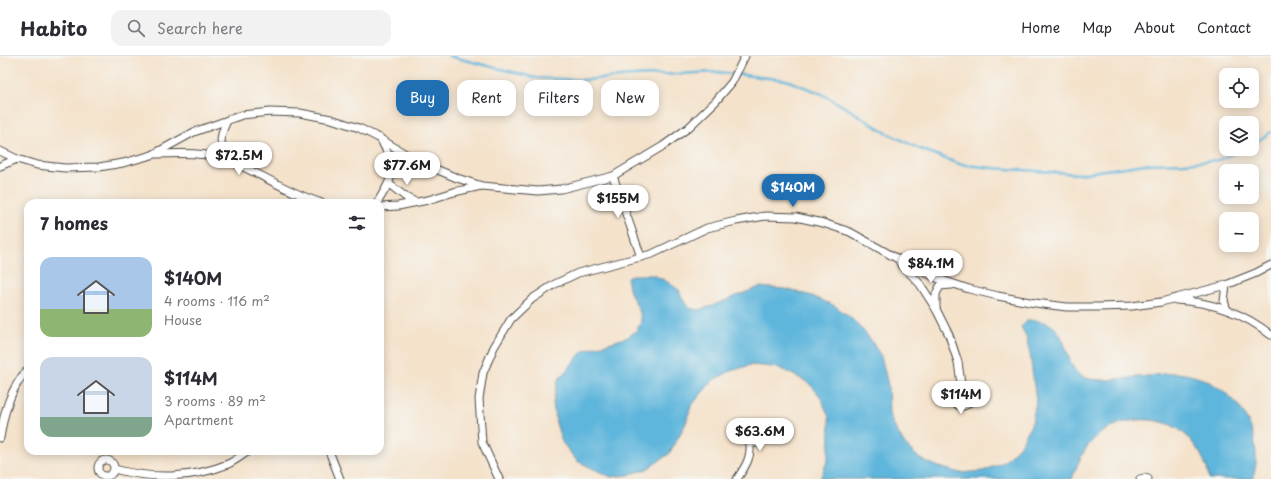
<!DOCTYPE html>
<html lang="en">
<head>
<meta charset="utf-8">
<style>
	body { margin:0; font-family:"Playpen Sans",sans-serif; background:#f2f2f3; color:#2b2b33; height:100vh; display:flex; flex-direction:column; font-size:15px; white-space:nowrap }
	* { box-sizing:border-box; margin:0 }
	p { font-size:13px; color:#7c7c81 }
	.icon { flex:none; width:22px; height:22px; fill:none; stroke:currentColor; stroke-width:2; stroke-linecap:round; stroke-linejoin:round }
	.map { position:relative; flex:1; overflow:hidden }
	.drawer { position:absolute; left:24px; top:143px; width:360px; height:256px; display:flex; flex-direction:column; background:#fff; border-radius:12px; box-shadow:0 2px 10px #0003 }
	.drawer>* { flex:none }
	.banner { position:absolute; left:396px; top:24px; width:380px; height:36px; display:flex; gap:8px }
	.fabs { position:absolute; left:1219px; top:12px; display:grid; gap:8px }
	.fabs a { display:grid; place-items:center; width:40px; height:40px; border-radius:8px; background:#fff; box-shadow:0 2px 10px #0003; font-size:20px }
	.price { position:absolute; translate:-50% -34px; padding:0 9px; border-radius:14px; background:#fff; color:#222; font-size:13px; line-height:26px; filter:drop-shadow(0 1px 2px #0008) }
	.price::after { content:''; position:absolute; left:50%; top:24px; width:12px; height:9px; margin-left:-6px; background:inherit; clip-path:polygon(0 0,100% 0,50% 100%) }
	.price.active { background:#1f6fb2; color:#fff }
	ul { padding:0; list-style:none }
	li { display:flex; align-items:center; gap:12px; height:100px; padding:0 16px }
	li span { display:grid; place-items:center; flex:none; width:112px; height:80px; border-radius:12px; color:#555 }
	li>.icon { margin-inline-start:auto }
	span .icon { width:48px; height:48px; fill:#fffc; stroke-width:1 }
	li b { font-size:17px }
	h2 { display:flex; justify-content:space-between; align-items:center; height:48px; padding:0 16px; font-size:17px }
	.pill { padding:0 14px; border-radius:12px; background:#fff; box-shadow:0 2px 10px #0003; font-size:14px; line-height:36px }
	.pill.active { background:#1f6fb2; color:#fff }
	header { display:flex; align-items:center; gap:24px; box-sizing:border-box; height:56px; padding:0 20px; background:#fff; border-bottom:1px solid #e1e1e2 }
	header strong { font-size:19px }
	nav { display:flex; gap:22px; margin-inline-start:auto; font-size:14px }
	.search { width:280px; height:36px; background:#f2f2f3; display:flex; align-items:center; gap:10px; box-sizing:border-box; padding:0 14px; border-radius:12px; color:#7c7c81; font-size:15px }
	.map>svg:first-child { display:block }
	.water { fill:#5fb6dc; stroke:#457084 }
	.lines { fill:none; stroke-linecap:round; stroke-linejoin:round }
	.stream { stroke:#5fb6dc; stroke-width:2.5 }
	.minor-casing { stroke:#494643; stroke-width:9 }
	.minor { stroke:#fff; stroke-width:7 }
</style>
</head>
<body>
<header>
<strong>Habito</strong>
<div class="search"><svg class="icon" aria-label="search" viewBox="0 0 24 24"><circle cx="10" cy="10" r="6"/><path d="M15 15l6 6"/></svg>Search here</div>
<nav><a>Home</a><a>Map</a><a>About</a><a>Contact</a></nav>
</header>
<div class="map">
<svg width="1271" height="423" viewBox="0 0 1271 423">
	<rect width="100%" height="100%" fill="#f6f6f2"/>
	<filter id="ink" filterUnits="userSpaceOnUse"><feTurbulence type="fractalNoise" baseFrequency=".025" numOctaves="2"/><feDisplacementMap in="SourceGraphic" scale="8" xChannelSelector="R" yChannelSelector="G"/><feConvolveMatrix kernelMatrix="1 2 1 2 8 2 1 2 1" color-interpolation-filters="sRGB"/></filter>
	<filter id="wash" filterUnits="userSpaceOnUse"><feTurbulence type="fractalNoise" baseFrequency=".012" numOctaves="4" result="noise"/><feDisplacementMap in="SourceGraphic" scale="16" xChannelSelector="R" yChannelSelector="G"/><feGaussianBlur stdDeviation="0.9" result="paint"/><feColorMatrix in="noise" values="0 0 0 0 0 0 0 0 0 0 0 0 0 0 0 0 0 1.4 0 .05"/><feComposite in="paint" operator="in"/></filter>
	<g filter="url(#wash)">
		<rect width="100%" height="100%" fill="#f4e2cb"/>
		<path class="water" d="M634 219H653L666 225 679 234 683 244 689 252 698 254 709 251 759 231 785 233 812 240 835 250 852 263 868 280 881 300 888 329 889 358 896 374 905 389 920 403 939 411 960 417 983 415 1004 406 1020 390 1032 367 1036 345 1030 298 1026 280 1021 271 1027 265C1031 265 1035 264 1039 265 1073 269 1061 315 1086 322 1092 324 1098 324 1104 324 1121 323 1139 321 1156 319 1163 318 1170 317 1177 317 1223 321 1258 359 1256 405 1256 411 1254 417 1253 423H1209C1208 413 1205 406 1200 397 1194 388 1188 380 1180 374 1155 357 1115 362 1094 383 1083 393 1077 409 1072 423H820L828 403 830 381 829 361 820 340 809 327 780 312 764 310 750 309 731 315 713 324 691 350 686 367 669 398 647 413 628 419 611 421 577 405 562 386 556 367 553 347 558 324 583 295 628 281 637 274 641 266 640 256 630 236 627 222Z"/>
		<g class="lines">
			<g class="stream">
				<path d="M449 0 536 22 583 24 633 20 718 16 786 24 820 37 850 54 883 75 918 92 959 108 993 112 1079 118 1145 108 1184 107 1219 104 1243 93"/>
				<path d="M1252 89 1271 76"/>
			</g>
		</g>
	</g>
	<g filter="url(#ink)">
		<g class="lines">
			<defs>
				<g id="minor">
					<path d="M227 65C219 81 219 89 228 104"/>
					<path d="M0 95 17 103 37 109 65 112 99 111 123 107 152 99 194 76 242 59 270 56 300 57 331 63 359 72 379 82 419 106 457 122 482 130 538 135 561 133 613 120 663 90 688 72 715 46 732 26 745 0"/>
					<path d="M156 98C179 97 209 96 230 105 262 118 288 137 322 147"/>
					<path d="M0 110 17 103"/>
					<path d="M392 119 403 113 425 109"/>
					<path d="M613 120 641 201"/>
					<path d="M389 128 407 142 416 146"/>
					<path d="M377 147C395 118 397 113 380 82"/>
					<path d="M380 151 398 150 428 144 454 136 481 130"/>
					<path d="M900 207 920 228 936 253 949 279 958 306 961 328 967 332"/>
					<path d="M1226 229 1224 245 1227 254"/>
					<path d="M1176 244C1211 246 1244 257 1271 279"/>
					<path d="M936 253V238L940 230 952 229"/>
					<circle cx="962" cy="341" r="9"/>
					<circle cx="756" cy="379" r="8"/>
					<path d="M0 382C4 356 10 333 28 313"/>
					<path d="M329 395 340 423"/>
					<circle cx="106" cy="412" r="8"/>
					<path d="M114 413C151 423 192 423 228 408 235 405 242 399 249 395"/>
					<path d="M499 423 482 386 479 343 483 317 494 291 511 263 532 243 555 228 578 217 652 198 707 172 736 165 765 160 796 161 823 167 850 176 905 207 939 223 969 233 998 240 1035 247 1067 251H1098L1132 250 1161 246 1226 229 1256 217 1271 209"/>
					<path d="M737 423C746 410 753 399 749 383"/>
					<path d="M1140 423 1144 422 1148 423"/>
				</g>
			</defs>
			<use href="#minor" class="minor-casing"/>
			<use href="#minor" class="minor"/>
		</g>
	</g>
</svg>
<div class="fabs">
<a><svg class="icon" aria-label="locate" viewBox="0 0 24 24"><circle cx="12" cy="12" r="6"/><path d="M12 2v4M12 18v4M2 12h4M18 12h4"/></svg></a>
<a><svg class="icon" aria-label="layers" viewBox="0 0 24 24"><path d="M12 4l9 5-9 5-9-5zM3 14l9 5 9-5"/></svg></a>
<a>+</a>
<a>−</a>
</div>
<b class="price" style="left:239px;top:120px">$72.5M</b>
<b class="price" style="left:407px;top:130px">$77.6M</b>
<b class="price active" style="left:793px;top:152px">$140M</b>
<b class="price" style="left:618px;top:163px">$155M</b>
<b class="price" style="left:931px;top:228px">$84.1M</b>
<b class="price" style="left:961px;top:359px">$114M</b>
<b class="price" style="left:760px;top:396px">$63.6M</b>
<div class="banner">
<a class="pill active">Buy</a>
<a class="pill">Rent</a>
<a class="pill">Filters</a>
<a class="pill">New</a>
</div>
<section class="drawer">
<h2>7 homes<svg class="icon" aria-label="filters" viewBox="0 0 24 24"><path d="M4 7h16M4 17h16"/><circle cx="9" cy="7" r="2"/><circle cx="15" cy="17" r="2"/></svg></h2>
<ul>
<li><span style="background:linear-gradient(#a9c7e8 65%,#8fb573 0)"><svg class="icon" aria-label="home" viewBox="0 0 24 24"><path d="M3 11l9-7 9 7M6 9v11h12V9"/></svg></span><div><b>$140M</b><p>4 rooms · 116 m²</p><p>House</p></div></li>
<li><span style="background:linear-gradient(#c9d6e8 75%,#7fa58c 0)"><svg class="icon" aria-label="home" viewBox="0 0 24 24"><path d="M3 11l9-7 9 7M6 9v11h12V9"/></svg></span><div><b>$114M</b><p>3 rooms · 89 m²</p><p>Apartment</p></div></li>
</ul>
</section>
</div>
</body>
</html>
